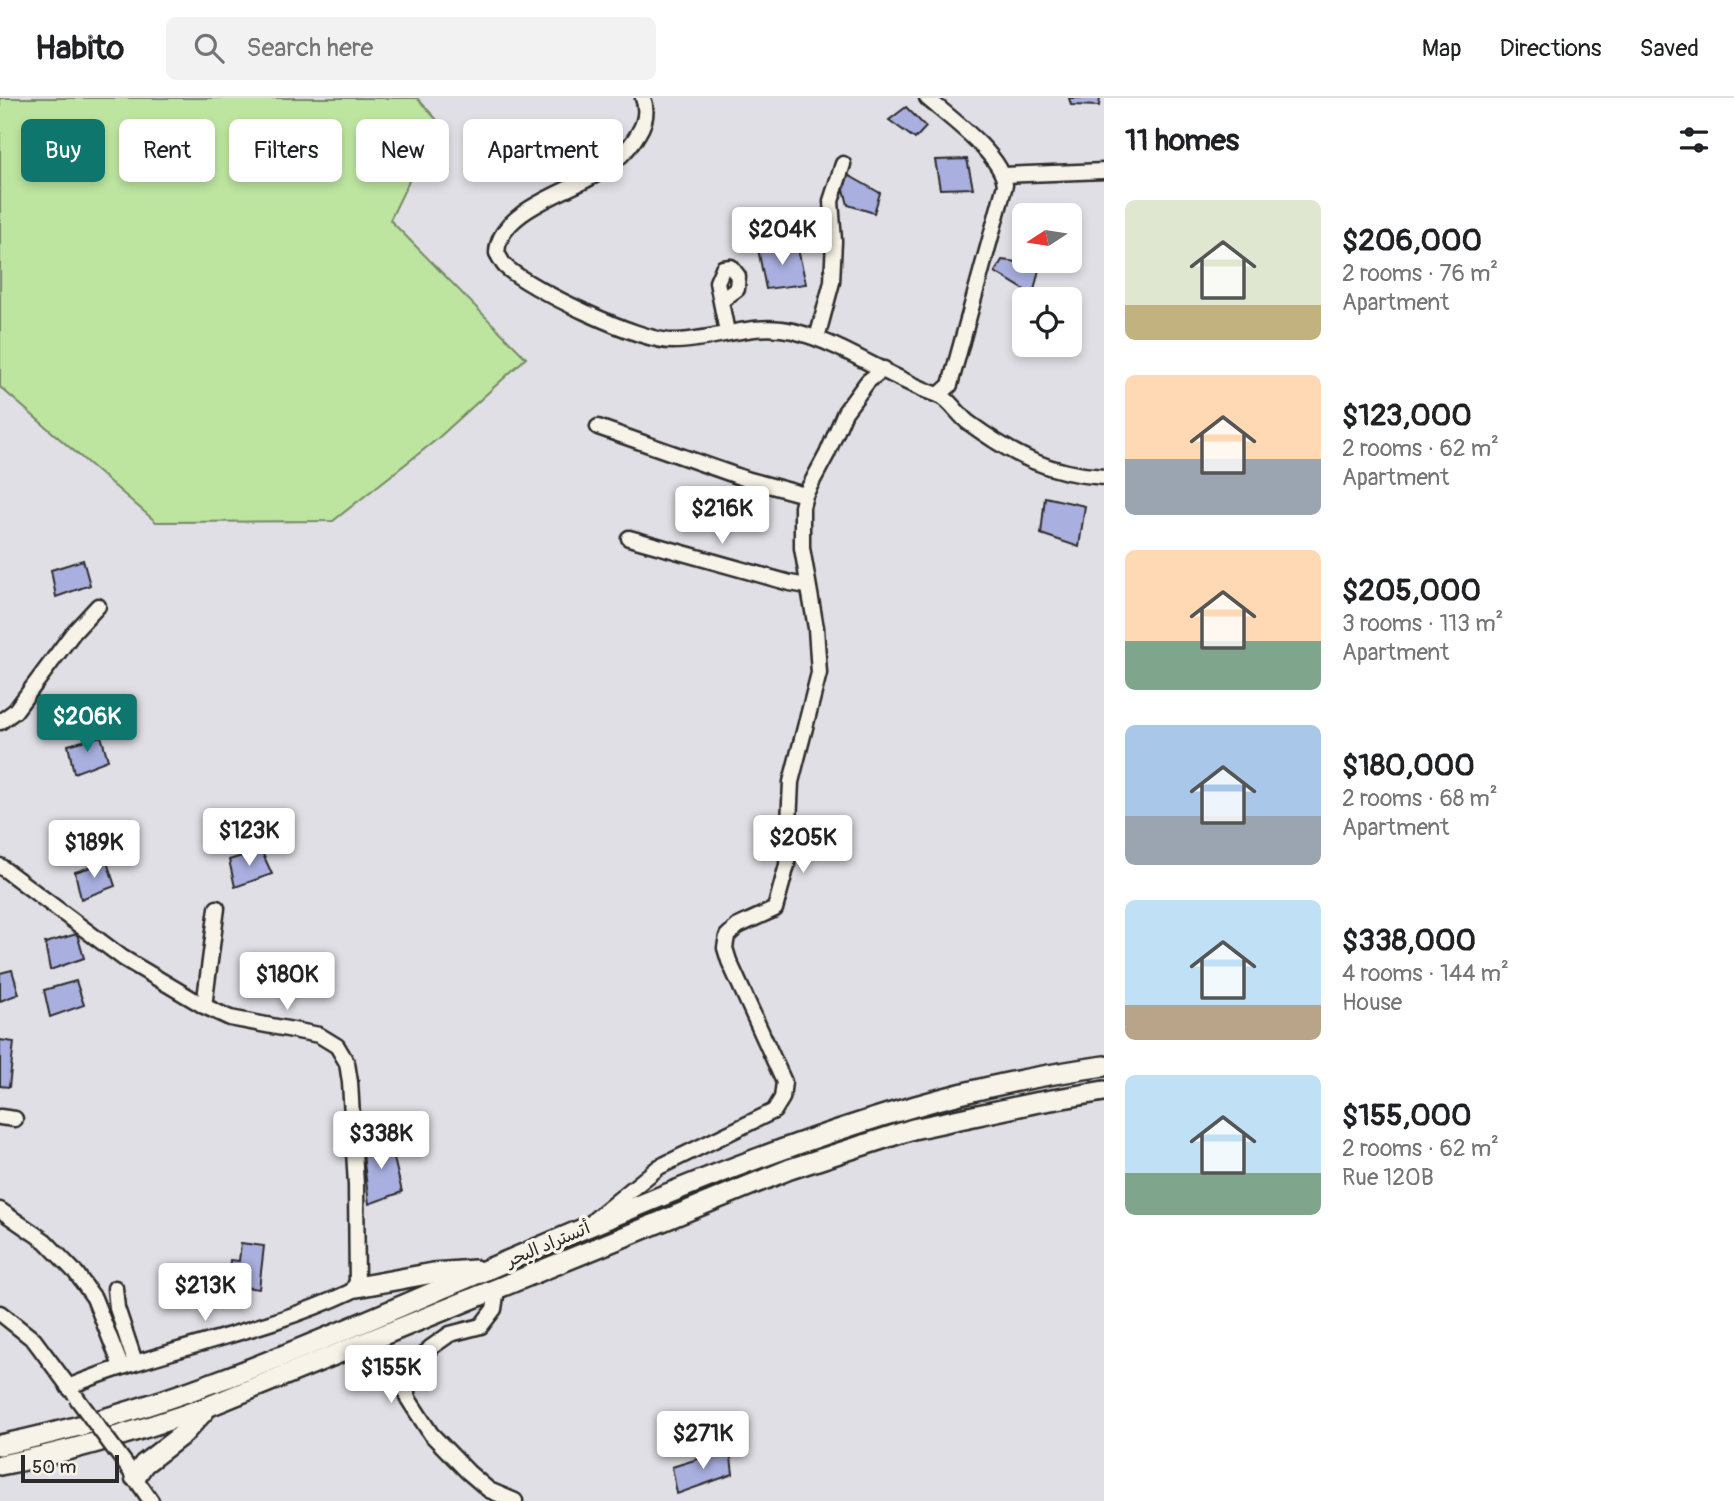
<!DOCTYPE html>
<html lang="en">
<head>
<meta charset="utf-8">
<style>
	body { margin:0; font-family:Pangolin,"Playpen Sans Arabic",sans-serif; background:#f2f2f2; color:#202124; height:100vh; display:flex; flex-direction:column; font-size:26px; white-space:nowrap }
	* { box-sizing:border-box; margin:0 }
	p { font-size:23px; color:#757577 }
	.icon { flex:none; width:38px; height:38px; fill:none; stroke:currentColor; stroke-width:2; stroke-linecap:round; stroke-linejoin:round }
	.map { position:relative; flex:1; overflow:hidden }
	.drawer { display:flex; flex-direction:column; background:#fff; width:630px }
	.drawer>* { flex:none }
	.hud { position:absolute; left:21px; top:21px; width:665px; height:63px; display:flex; gap:14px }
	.needle { width:46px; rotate:258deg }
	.tools { position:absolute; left:1012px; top:105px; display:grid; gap:14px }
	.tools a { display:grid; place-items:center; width:70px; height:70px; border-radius:10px; background:#fff; box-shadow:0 4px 10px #0003; font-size:35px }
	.scale { position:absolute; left:21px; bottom:18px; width:98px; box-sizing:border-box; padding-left:7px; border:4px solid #2b2b2b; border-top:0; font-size:19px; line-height:24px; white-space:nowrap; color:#2b2b2b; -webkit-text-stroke:5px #f7f3e8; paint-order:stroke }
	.price { position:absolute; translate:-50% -60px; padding:0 16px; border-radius:7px; background:#fff; color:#222; font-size:23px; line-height:46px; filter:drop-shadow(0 2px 4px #0008) }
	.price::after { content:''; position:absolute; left:50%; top:42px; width:21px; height:16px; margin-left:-10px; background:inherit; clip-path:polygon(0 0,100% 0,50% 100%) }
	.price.selected { background:#0f766e; color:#fff }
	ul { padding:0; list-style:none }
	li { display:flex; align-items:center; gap:21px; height:175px; padding:0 21px }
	li span { display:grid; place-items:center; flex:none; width:196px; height:140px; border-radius:10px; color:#555 }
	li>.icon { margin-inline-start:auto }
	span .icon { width:84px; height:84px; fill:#fffc; stroke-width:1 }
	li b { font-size:30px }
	h2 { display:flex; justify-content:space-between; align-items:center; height:84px; padding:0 21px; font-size:30px }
	.pill { padding:0 24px; border-radius:10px; background:#fff; box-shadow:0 4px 10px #0003; font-size:24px; line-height:63px }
	.pill.selected { background:#0f766e; color:#fff }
	header { display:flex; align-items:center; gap:42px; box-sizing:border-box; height:98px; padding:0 35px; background:#fff; border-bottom:2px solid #e0e0e0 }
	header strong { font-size:33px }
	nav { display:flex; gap:38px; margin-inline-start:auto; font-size:24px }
	.search { width:490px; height:63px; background:#f2f2f2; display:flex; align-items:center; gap:18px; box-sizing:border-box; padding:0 24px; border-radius:10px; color:#757577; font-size:26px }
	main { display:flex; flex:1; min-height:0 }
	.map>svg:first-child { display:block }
	.green { fill:#bde5a0; stroke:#748866; stroke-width:2 }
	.building { fill:#a9afdf; stroke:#2b2b2b; stroke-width:2 }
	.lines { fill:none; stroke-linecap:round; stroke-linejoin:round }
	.minor-casing { stroke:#2b2b2b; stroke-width:19 }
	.highway-casing { stroke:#2b2b2b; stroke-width:24 }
	.minor { stroke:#f7f3e8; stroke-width:14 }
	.highway { stroke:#f7f3e8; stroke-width:19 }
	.minor-bridge-casing { stroke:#2b2b2b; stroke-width:19; stroke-linecap:butt }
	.minor-bridge { stroke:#f7f3e8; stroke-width:14 }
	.labels { text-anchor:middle; stroke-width:7; stroke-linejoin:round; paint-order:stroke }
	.street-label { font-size:18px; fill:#2b2b2b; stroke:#f7f3e8 }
</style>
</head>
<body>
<header>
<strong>Habito</strong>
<div class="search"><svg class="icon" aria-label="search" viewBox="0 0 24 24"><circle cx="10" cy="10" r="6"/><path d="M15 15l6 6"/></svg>Search here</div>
<nav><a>Map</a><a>Directions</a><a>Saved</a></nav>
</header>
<main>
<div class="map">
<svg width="1104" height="1403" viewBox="0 0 1104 1403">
	<rect width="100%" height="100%" fill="#e0dfe5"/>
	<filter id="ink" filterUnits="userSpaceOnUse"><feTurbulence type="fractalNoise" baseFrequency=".0143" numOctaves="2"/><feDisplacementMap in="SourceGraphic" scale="14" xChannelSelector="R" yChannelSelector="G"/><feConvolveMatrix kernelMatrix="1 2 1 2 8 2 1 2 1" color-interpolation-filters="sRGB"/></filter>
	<g filter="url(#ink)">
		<path class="green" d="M0 0H417L438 23 390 122 526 260 436 342 333 423 156 424 0 289Z"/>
		<g class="building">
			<path d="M1069 0H1100L1099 8 1071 7Z"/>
			<path d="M906 9 926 29 915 41 889 22Z"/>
			<path d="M967 61 973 90 940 91 935 62Z"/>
			<path d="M848 77 880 95 874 115 848 107 844 91Z"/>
			<path d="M797 147 806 186 766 191 758 151Z"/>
			<path d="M1002 162 1040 167 1033 197 995 174Z"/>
			<path d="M1045 399 1085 408 1079 449 1041 436Z"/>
			<path d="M83 462 90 487 56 499 51 472Z"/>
			<path d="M101 638 108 662 74 675 68 647Z"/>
			<path d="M261 752 272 776 235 789 229 762Z"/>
			<path d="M107 764 115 788 81 801 75 774Z"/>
			<path d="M77 836 84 860 50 872 45 845Z"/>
			<path d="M12 872 19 896 0 903V875Z"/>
			<path d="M76 883 84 907 50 919 44 892Z"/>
			<path d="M0 942 14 944 9 989 0 988Z"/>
			<path d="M389 1039 402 1094 369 1106 362 1048Z"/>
			<path d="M241 1145 264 1148 259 1191 228 1187 230 1162 239 1163Z"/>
			<path d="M730 1351 733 1376 677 1396 672 1369Z"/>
		</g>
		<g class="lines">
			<defs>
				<g id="minor">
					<path d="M643 0C648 13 645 25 638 36 628 53 612 67 595 77 565 95 498 114 497 155 500 160 502 165 505 168 529 191 641 244 673 243 714 243 752 223 793 233 845 246 888 280 938 297 949 300 959 318 969 325 1013 357 1049 376 1104 379"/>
					<path d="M927 0C949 19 1003 58 1005 87L950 287 939 297"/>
					<path d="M1004 77 1104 73"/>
					<path d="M722 202 737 191 738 178 731 169 723 170 717 184 727 234"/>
					<path d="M817 240 832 184 834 143 831 103 843 66"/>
					<path d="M598 329 746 381 805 397"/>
					<path d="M629 440 790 485 807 488"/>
					<path d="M0 624 15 613 73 535 98 508"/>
					<path d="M0 768 123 860 204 908 230 920 319 937 337 948 347 965 350 984 356 1087 357 1189 350 1194C260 1236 160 1251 68 1289"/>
					<path d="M204 908 217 810"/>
					<path d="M0 1019 15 1021"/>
					<path d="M0 1112 45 1143 76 1175 94 1200 121 1268"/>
					<path d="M595 1121 659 1069 774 1013 782 1000 784 984 729 863 725 850 727 838 738 828 775 811 787 767 791 684 819 575 816 530 802 450V409L805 397 827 356 845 314 868 283 884 271"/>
					<path d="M115 1190 117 1210 135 1264"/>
					<path d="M497 1191 494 1211 481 1228 450 1236 430 1250 412 1273 407 1287V1299L431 1336 468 1374 489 1392 515 1403"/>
					<path d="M0 1215 34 1242 72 1293"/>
					<path d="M124 1364 151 1403"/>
				</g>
				<g id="highway">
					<path d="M357 1189 433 1175 475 1172"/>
					<path d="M0 1347C157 1315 302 1251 448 1188 615 1118 783 1041 960 996 1007 984 1056 975 1104 968"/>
					<path d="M0 1367C71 1354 139 1333 207 1309L790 1071 913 1031 1034 1005 1104 993"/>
					<path d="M135 1379 144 1366 183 1336 205 1312"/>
				</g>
			</defs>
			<use href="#minor" class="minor-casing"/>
			<use href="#highway" class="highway-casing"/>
			<use href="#minor" class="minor"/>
			<use href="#highway" class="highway"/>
			<defs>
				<path id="minor-bridge" d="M76 1299 124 1364"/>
			</defs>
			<use href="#minor-bridge" class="minor-bridge-casing"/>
			<use href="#minor-bridge" class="minor-bridge"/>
		</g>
	</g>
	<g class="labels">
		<g class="street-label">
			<text transform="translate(548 1146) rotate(-23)" y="6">أتستراد البحر</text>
		</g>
	</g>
</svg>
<div class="tools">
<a><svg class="needle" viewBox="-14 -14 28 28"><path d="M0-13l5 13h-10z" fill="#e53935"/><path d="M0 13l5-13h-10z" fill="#757577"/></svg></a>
<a><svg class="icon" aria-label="locate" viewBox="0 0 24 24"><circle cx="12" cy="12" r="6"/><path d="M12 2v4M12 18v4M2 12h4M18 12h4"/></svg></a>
</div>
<div class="scale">50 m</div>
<b class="price" style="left:782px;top:169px">$204K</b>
<b class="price" style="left:722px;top:448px">$216K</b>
<b class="price selected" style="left:87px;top:656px">$206K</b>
<b class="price" style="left:249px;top:770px">$123K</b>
<b class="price" style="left:803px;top:777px">$205K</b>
<b class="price" style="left:94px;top:782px">$189K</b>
<b class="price" style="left:287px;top:914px">$180K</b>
<b class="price" style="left:381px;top:1073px">$338K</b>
<b class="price" style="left:205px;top:1225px">$213K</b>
<b class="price" style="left:391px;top:1307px">$155K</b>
<b class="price" style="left:703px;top:1373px">$271K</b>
<div class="hud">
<a class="pill selected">Buy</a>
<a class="pill">Rent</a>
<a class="pill">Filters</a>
<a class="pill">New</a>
<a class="pill">Apartment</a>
</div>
</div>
<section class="drawer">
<h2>11 homes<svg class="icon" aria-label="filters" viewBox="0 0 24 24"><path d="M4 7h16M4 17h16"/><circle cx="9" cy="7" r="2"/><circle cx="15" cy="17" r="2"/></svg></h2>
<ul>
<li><span style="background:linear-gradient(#dfe7d0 75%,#c2b280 0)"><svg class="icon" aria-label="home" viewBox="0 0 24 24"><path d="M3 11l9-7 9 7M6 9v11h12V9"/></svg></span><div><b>$206,000</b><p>2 rooms · 76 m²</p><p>Apartment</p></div></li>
<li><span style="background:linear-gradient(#ffd9b3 60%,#9aa5b1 0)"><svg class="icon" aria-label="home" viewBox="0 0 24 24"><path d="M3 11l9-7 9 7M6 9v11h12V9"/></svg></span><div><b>$123,000</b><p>2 rooms · 62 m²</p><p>Apartment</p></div></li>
<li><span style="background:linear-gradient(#ffd9b3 65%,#7fa58c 0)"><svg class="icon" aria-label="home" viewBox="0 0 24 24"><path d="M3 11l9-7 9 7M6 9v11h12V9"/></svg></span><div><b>$205,000</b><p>3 rooms · 113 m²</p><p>Apartment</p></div></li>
<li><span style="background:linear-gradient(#a9c7e8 65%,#9aa5b1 0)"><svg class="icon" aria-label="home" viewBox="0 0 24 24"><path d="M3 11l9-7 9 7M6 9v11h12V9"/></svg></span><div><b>$180,000</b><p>2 rooms · 68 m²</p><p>Apartment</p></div></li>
<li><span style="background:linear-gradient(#bfe0f5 75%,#b9a48a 0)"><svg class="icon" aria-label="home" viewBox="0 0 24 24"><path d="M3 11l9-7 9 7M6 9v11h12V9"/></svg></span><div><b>$338,000</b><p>4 rooms · 144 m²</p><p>House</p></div></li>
<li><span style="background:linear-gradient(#bfe0f5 70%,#7fa58c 0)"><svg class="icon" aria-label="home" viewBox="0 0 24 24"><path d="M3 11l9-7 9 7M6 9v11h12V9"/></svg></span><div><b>$155,000</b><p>2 rooms · 62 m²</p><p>Rue 120B</p></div></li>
</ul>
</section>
</main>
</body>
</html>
